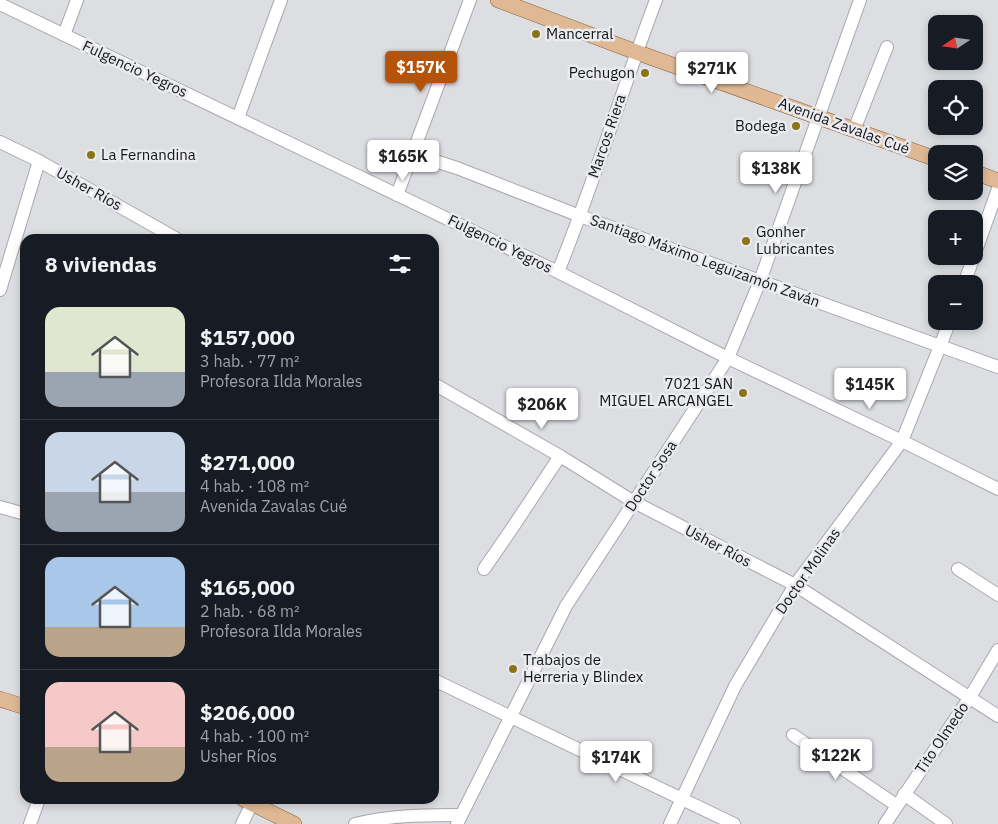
<!DOCTYPE html>
<html lang="es">
<head>
<meta charset="utf-8">
<style>
	body { margin:0; font-family:"IBM Plex Sans",sans-serif; background:#242831; color:#f1f3f6; height:100vh; display:flex; flex-direction:column; font-size:19px; white-space:nowrap }
	* { box-sizing:border-box; margin:0 }
	p { font-size:16px; color:#9ea1a6 }
	.icon { flex:none; width:28px; height:28px; fill:none; stroke:currentColor; stroke-width:2; stroke-linecap:round; stroke-linejoin:round }
	.map { position:relative; flex:1; overflow:hidden }
	.drawer { position:absolute; left:20px; top:234px; width:419px; height:570px; display:flex; flex-direction:column; background:#171b24; border-radius:15px; box-shadow:0 2px 8px #0003 }
	.drawer>* { flex:none }
	.needle { width:32px; rotate:257deg }
	.buttons { position:absolute; left:928px; top:15px; display:grid; gap:10px }
	.buttons a { display:grid; place-items:center; width:55px; height:55px; border-radius:10px; background:#171b24; box-shadow:0 2px 8px #0003; font-size:25px }
	.price { position:absolute; translate:-50% -42px; padding:0 11px; border-radius:5px; background:#fff; color:#222; font-size:16px; line-height:32px; filter:drop-shadow(0 1px 2px #0008) }
	.price::after { content:''; position:absolute; left:50%; top:30px; width:15px; height:11px; margin-left:-8px; background:inherit; clip-path:polygon(0 0,100% 0,50% 100%) }
	.price.current { background:#b45309; color:#fff }
	ul { padding:0; list-style:none }
	li { display:flex; align-items:center; gap:15px; height:125px; padding:0 25px }
	li+li { border-top:1px solid #363941 }
	li span { display:grid; place-items:center; flex:none; width:140px; height:100px; border-radius:15px; color:#555 }
	li>.icon { margin-inline-start:auto }
	span .icon { width:60px; height:60px; fill:#fffc; stroke-width:1 }
	li b { font-size:21px }
	h2 { display:flex; justify-content:space-between; align-items:center; height:60px; padding:0 25px; font-size:21px }
	.map>svg:first-child { display:block }
	.lines { fill:none; stroke-linecap:round; stroke-linejoin:round }
	.minor-casing { stroke:#a7a8ad; stroke-width:14 }
	.major-casing { stroke:#896139; stroke-width:16 }
	.minor { stroke:#fff; stroke-width:12 }
	.major { stroke:#deb994; stroke-width:15 }
	.poi-dot { fill:#8b7417; stroke:#eaebf0; stroke-width:2 }
	.labels { text-anchor:middle; stroke-width:5; stroke-linejoin:round; paint-order:stroke }
	.poi-label { font-size:15px; fill:#141516; stroke:#eaebf0; text-anchor:start }
	.street-label { font-size:15px; fill:#141516; stroke:#eaebf0 }
</style>
</head>
<body>
<div class="map">
<svg width="998" height="824" viewBox="0 0 998 824">
	<rect width="100%" height="100%" fill="#dddee2"/>
	<g class="lines">
		<defs>
			<g id="minor">
				<path d="M0 4 558 272 728 358 902 441 998 489"/>
				<path d="M64 35 77 0"/>
				<path d="M238 118 281 0"/>
				<path d="M854 130 887 47"/>
				<path d="M0 142 39 161 177 239"/>
				<path d="M413 154 457 168 580 216 998 367"/>
				<path d="M397 195 470 0"/>
				<path d="M974 256 998 189"/>
				<path d="M558 272C594 183 622 90 656 0"/>
				<path d="M964 284 974 256"/>
				<path d="M0 290 39 161"/>
				<path d="M434 384 560 456 634 502 795 585 998 716"/>
				<path d="M0 507 25 514"/>
				<path d="M484 569 513 527 560 456"/>
				<path d="M958 569 998 595"/>
				<path d="M434 680 734 824"/>
				<path d="M793 735 896 805"/>
				<path d="M904 794 946 824"/>
				<path d="M30 824 39 799"/>
				<path d="M242 824 254 799"/>
				<path d="M355 824C390 815 425 815 461 815"/>
				<path d="M457 824 566 606 728 358 760 281 860 0"/>
				<path d="M670 824 735 686 795 585 902 441 950 321"/>
				<path d="M885 824 970 697 998 650"/>
			</g>
			<g id="major">
				<path d="M498 0 636 52 936 159"/>
				<path d="M974 172 998 181"/>
				<path d="M0 699 25 707"/>
				<path d="M243 799 294 824"/>
			</g>
		</defs>
		<use href="#minor" class="minor-casing"/>
		<use href="#major" class="major-casing"/>
		<use href="#minor" class="minor"/>
		<use href="#major" class="major"/>
	</g>
	<g class="poi-dot">
		<circle cx="536" cy="34" r="5"/>
		<circle cx="645" cy="73" r="5"/>
		<circle cx="796" cy="126" r="5"/>
		<circle cx="91" cy="155" r="5"/>
		<circle cx="746" cy="241" r="5"/>
		<circle cx="743" cy="393" r="5"/>
		<circle cx="513" cy="669" r="5"/>
	</g>
	<g class="labels">
		<g class="poi-label">
			<text x="546" y="39">Mancerral</text>
			<text x="635" y="78" text-anchor="end">Pechugon</text>
			<text x="786" y="131" text-anchor="end">Bodega</text>
			<text x="101" y="160">La Fernandina</text>
			<text x="756" y="237">Gonher<tspan x="756" dy="17">Lubricantes</tspan></text>
			<text x="733" y="389" text-anchor="end">7021 SAN<tspan x="733" dy="17">MIGUEL ARCANGEL</tspan></text>
			<text x="523" y="665">Trabajos de<tspan x="523" dy="17">Herreria y Blindex</tspan></text>
		</g>
		<g class="street-label">
			<text transform="translate(135 69) rotate(25)" y="5">Fulgencio Yegros</text>
			<text transform="translate(844 126) rotate(20)" y="5">Avenida Zavalas Cué</text>
			<text transform="translate(607 136) rotate(-71)" y="5">Marcos Riera</text>
			<text transform="translate(89 189) rotate(29)" y="5">Usher Ríos</text>
			<text transform="translate(500 244) rotate(26)" y="5">Fulgencio Yegros</text>
			<text transform="translate(705 261) rotate(20)" y="5">Santiago Máximo Leguizamón Zaván</text>
			<text transform="translate(651 476) rotate(-57)" y="5">Doctor Sosa</text>
			<text transform="translate(718 546) rotate(28)" y="5">Usher Ríos</text>
			<text transform="translate(808 571) rotate(-55)" y="5">Doctor Molinas</text>
			<text transform="translate(942 738) rotate(-56)" y="5">Tito Olmedo</text>
		</g>
	</g>
</svg>
<div class="buttons">
<a><svg class="needle" viewBox="-14 -14 28 28"><path d="M0-13l5 13h-10z" fill="#e53935"/><path d="M0 13l5-13h-10z" fill="#9ea1a6"/></svg></a>
<a><svg class="icon" aria-label="locate" viewBox="0 0 24 24"><circle cx="12" cy="12" r="6"/><path d="M12 2v4M12 18v4M2 12h4M18 12h4"/></svg></a>
<a><svg class="icon" aria-label="layers" viewBox="0 0 24 24"><path d="M12 4l9 5-9 5-9-5zM3 14l9 5 9-5"/></svg></a>
<a>+</a>
<a>−</a>
</div>
<b class="price current" style="left:421px;top:93px">$157K</b>
<b class="price" style="left:712px;top:94px">$271K</b>
<b class="price" style="left:403px;top:182px">$165K</b>
<b class="price" style="left:776px;top:194px">$138K</b>
<b class="price" style="left:870px;top:410px">$145K</b>
<b class="price" style="left:542px;top:430px">$206K</b>
<b class="price" style="left:836px;top:781px">$122K</b>
<b class="price" style="left:616px;top:783px">$174K</b>
<section class="drawer">
<h2>8 viviendas<svg class="icon" aria-label="filters" viewBox="0 0 24 24"><path d="M4 7h16M4 17h16"/><circle cx="9" cy="7" r="2"/><circle cx="15" cy="17" r="2"/></svg></h2>
<ul>
<li><span style="background:linear-gradient(#dfe7d0 65%,#9aa5b1 0)"><svg class="icon" aria-label="home" viewBox="0 0 24 24"><path d="M3 11l9-7 9 7M6 9v11h12V9"/></svg></span><div><b>$157,000</b><p>3 hab. · 77 m²</p><p>Profesora Ilda Morales</p></div></li>
<li><span style="background:linear-gradient(#c9d6e8 60%,#9aa5b1 0)"><svg class="icon" aria-label="home" viewBox="0 0 24 24"><path d="M3 11l9-7 9 7M6 9v11h12V9"/></svg></span><div><b>$271,000</b><p>4 hab. · 108 m²</p><p>Avenida Zavalas Cué</p></div></li>
<li><span style="background:linear-gradient(#a9c7e8 70%,#b9a48a 0)"><svg class="icon" aria-label="home" viewBox="0 0 24 24"><path d="M3 11l9-7 9 7M6 9v11h12V9"/></svg></span><div><b>$165,000</b><p>2 hab. · 68 m²</p><p>Profesora Ilda Morales</p></div></li>
<li><span style="background:linear-gradient(#f6c9c9 65%,#b9a48a 0)"><svg class="icon" aria-label="home" viewBox="0 0 24 24"><path d="M3 11l9-7 9 7M6 9v11h12V9"/></svg></span><div><b>$206,000</b><p>4 hab. · 100 m²</p><p>Usher Ríos</p></div></li>
</ul>
</section>
</div>
</body>
</html>
